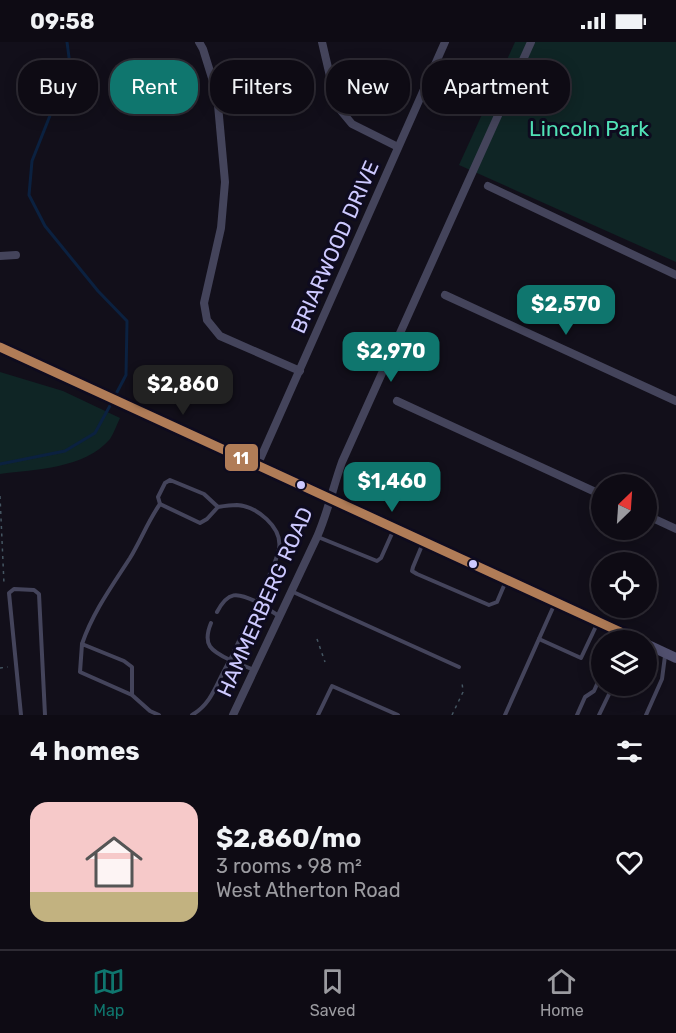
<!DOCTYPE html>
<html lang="en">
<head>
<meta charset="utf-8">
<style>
	body { margin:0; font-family:Rubik,sans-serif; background:#17141d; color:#f1f3f6; height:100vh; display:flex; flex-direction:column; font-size:22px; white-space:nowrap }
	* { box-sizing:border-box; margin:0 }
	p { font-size:20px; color:#9b9ba0 }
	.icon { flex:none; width:33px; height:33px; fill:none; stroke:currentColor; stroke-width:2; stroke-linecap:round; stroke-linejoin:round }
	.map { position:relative; height:673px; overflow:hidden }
	.side { display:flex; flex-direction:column; background:#0e0b14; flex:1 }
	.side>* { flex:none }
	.guide { position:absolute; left:18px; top:18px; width:640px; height:54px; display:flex; gap:12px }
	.needle { width:39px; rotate:25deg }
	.fabs { position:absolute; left:591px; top:432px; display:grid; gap:12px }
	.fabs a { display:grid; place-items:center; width:66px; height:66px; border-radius:50%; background:#0e0b14; box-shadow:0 3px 15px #0003,0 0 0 2px #2e2b34; font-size:30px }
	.price { position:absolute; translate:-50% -51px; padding:0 14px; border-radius:12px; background:#0f766e; color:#fff; font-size:20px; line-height:39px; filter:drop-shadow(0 2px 3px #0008) }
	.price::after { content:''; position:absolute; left:50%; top:36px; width:18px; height:14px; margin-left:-9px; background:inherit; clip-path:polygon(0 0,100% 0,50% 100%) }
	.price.on { background:#222; color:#fff }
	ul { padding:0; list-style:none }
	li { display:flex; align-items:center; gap:18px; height:150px; padding:0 30px }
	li+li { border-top:2px solid #2e2b34 }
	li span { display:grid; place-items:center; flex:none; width:168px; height:120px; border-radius:18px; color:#555 }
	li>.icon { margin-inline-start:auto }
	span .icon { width:72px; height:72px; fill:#fffc; stroke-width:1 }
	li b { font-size:26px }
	h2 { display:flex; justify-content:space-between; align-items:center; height:72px; padding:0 30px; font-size:26px }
	.tag { padding:0 21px; border-radius:24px; background:#0e0b14; box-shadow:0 3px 15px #0003,0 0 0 2px #2e2b34; font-size:21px; line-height:54px }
	.tag.on { background:#0f766e; color:#fff }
	.status { display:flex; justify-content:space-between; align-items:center; height:42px; padding:0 30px; background:#0e0b14; direction:ltr }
	.status svg { height:16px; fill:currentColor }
	.tabs { display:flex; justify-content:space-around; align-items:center; height:84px; border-top:2px solid #2e2b34; background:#0e0b14; font-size:16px; color:#9b9ba0 }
	.tabs a { display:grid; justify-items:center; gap:3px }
	.tabs .on { color:#0f766e }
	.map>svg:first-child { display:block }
	.green { fill:#0f2525 }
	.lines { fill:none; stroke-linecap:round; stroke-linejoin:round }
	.stream { stroke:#0b2140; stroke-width:3 }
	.path { stroke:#455662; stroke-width:1.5; stroke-dasharray:3 4.5; stroke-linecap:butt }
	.lane { stroke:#44445b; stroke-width:4 }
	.street { stroke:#44445b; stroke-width:8 }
	.secondary { stroke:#51506f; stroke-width:10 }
	.bus-1-casing { stroke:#0e0b1f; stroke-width:14 }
	.bus-1 { stroke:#b07c57; stroke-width:9 }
	.bus-dot { fill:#cdc9ff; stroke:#0e0b1f; stroke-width:2 }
	.labels { text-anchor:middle; stroke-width:6; stroke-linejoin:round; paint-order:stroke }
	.park-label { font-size:21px; fill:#51e3b7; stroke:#0e0b1f }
	.street-label { font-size:21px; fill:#cdc9ff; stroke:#0e0b1f }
	.line-badge { stroke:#0e0b1f; stroke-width:2 }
	.badge-label { font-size:16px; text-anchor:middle; font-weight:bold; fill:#fff }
</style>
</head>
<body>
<div class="status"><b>09:58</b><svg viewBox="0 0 49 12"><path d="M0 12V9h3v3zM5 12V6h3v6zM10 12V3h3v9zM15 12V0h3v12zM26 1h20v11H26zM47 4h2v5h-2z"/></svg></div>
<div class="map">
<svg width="676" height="673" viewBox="0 0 676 673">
	<rect width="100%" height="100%" fill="#120f1a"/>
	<g class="green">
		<path d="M515 0H676V220L459 123Z"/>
		<path d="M0 330 63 349 120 376C117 382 114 391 110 397 84 427 36 427 0 432Z"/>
	</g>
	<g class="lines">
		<g class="stream">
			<path d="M67 0 70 23 32 119 29 153 45 184 98 249 127 279 126 333 115 354"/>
			<path d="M0 422 65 409 95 391 112 360"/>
		</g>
		<g class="path">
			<path d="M0 454 4 542"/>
			<path d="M317 597 325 620"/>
			<path d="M0 626 8 625"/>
			<path d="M452 673 463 650 462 640"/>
		</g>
		<g class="lane">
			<path d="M218 465 204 452 170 438 165 441 158 455 160 462 200 481 207 477 218 465C224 464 231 463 237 463 256 464 283 485 279 507 275 525 264 543 257 560L279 574"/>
			<path d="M318 495 377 519 381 516 394 487"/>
			<path d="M423 501 413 525 412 529 417 532 489 563 497 560 506 539"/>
			<path d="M291 549 459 625"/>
			<path d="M217 570C228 549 237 550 257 560L230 618 254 628"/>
			<path d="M539 597 581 616 598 580"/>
			<path d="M616 598 619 591"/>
			<path d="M82 602C93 570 112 544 130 516 141 498 148 479 160 462"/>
			<path d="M132 653V625L124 619 82 602 80 630 132 653 150 669 159 673"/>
			<path d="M21 673 9 551 14 547 34 548 39 552 45 673"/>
			<path d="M192 673C214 660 217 638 230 618 211 609 202 603 211 581"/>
			<path d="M318 673 332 644 398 673"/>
			<path d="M505 673 555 561"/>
			<path d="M577 673 585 655 594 649 602 631"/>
			<path d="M599 673 613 644"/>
			<path d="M646 673 662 637 665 614"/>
		</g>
		<g class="street">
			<path d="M199 0 203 7 217 52 225 140 221 186 204 261 207 278 220 294 300 329"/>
			<path d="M322 0 337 64 352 82 398 105"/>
			<path d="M488 144 676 233"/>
			<path d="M0 214 16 213"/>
			<path d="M445 253 676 359"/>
			<path d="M397 359 602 453"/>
			<path d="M257 424 445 0"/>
			<path d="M646 473 676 487"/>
			<path d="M233 673 317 495C328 470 333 445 342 420L531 0"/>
		</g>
		<g class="secondary">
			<path d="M0 305 638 598"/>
			<path d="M646 602 676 616"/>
		</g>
		<defs>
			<path id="bus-1" d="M0 305 638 598"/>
		</defs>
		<use href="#bus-1" class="bus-1-casing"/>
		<use href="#bus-1" class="bus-1"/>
	</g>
	<g class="bus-dot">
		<circle cx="301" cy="443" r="5"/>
		<circle cx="473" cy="522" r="5"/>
	</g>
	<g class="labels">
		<g class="park-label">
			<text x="589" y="94">Lincoln Park</text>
		</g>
		<g class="street-label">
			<text transform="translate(335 205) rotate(-66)" y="7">BRIARWOOD DRIVE</text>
			<text transform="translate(265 560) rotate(-66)" y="7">HAMMERBERG ROAD</text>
		</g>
	</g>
	<rect class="line-badge" x="224" y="401" width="35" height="29" rx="6" fill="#b07c57"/>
	<g class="badge-label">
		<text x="241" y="422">11</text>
	</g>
</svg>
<div class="fabs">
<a><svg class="needle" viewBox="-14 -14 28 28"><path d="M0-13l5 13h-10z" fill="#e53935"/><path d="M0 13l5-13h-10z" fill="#9b9ba0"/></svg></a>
<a><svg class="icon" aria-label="locate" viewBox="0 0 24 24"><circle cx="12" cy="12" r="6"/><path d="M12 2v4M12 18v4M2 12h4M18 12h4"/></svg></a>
<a><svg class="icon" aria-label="layers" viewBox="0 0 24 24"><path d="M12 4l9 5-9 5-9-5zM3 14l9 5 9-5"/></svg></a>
</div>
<b class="price" style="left:566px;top:294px">$2,570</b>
<b class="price" style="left:391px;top:341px">$2,970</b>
<b class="price on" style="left:183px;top:374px">$2,860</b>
<b class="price" style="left:392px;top:471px">$1,460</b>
<div class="guide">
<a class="tag">Buy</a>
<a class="tag on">Rent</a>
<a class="tag">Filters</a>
<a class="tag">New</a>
<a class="tag">Apartment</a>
</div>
</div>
<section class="side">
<h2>4 homes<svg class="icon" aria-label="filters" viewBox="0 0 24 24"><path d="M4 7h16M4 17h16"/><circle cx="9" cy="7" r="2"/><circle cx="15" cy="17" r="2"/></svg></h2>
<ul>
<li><span style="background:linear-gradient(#f6c9c9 75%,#c2b280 0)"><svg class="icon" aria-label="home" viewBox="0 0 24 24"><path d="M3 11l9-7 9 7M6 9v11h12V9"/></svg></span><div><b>$2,860/mo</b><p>3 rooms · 98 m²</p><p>West Atherton Road</p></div><svg class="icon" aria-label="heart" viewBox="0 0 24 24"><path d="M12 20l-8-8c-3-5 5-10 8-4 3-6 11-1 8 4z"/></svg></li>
</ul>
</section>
<nav class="tabs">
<a class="on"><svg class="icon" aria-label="map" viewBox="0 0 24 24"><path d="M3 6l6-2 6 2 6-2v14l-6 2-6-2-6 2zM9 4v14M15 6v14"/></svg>Map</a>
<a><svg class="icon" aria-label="saved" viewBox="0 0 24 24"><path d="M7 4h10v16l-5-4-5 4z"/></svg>Saved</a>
<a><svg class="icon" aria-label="home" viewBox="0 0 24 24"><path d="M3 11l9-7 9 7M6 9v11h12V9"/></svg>Home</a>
</nav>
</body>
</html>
